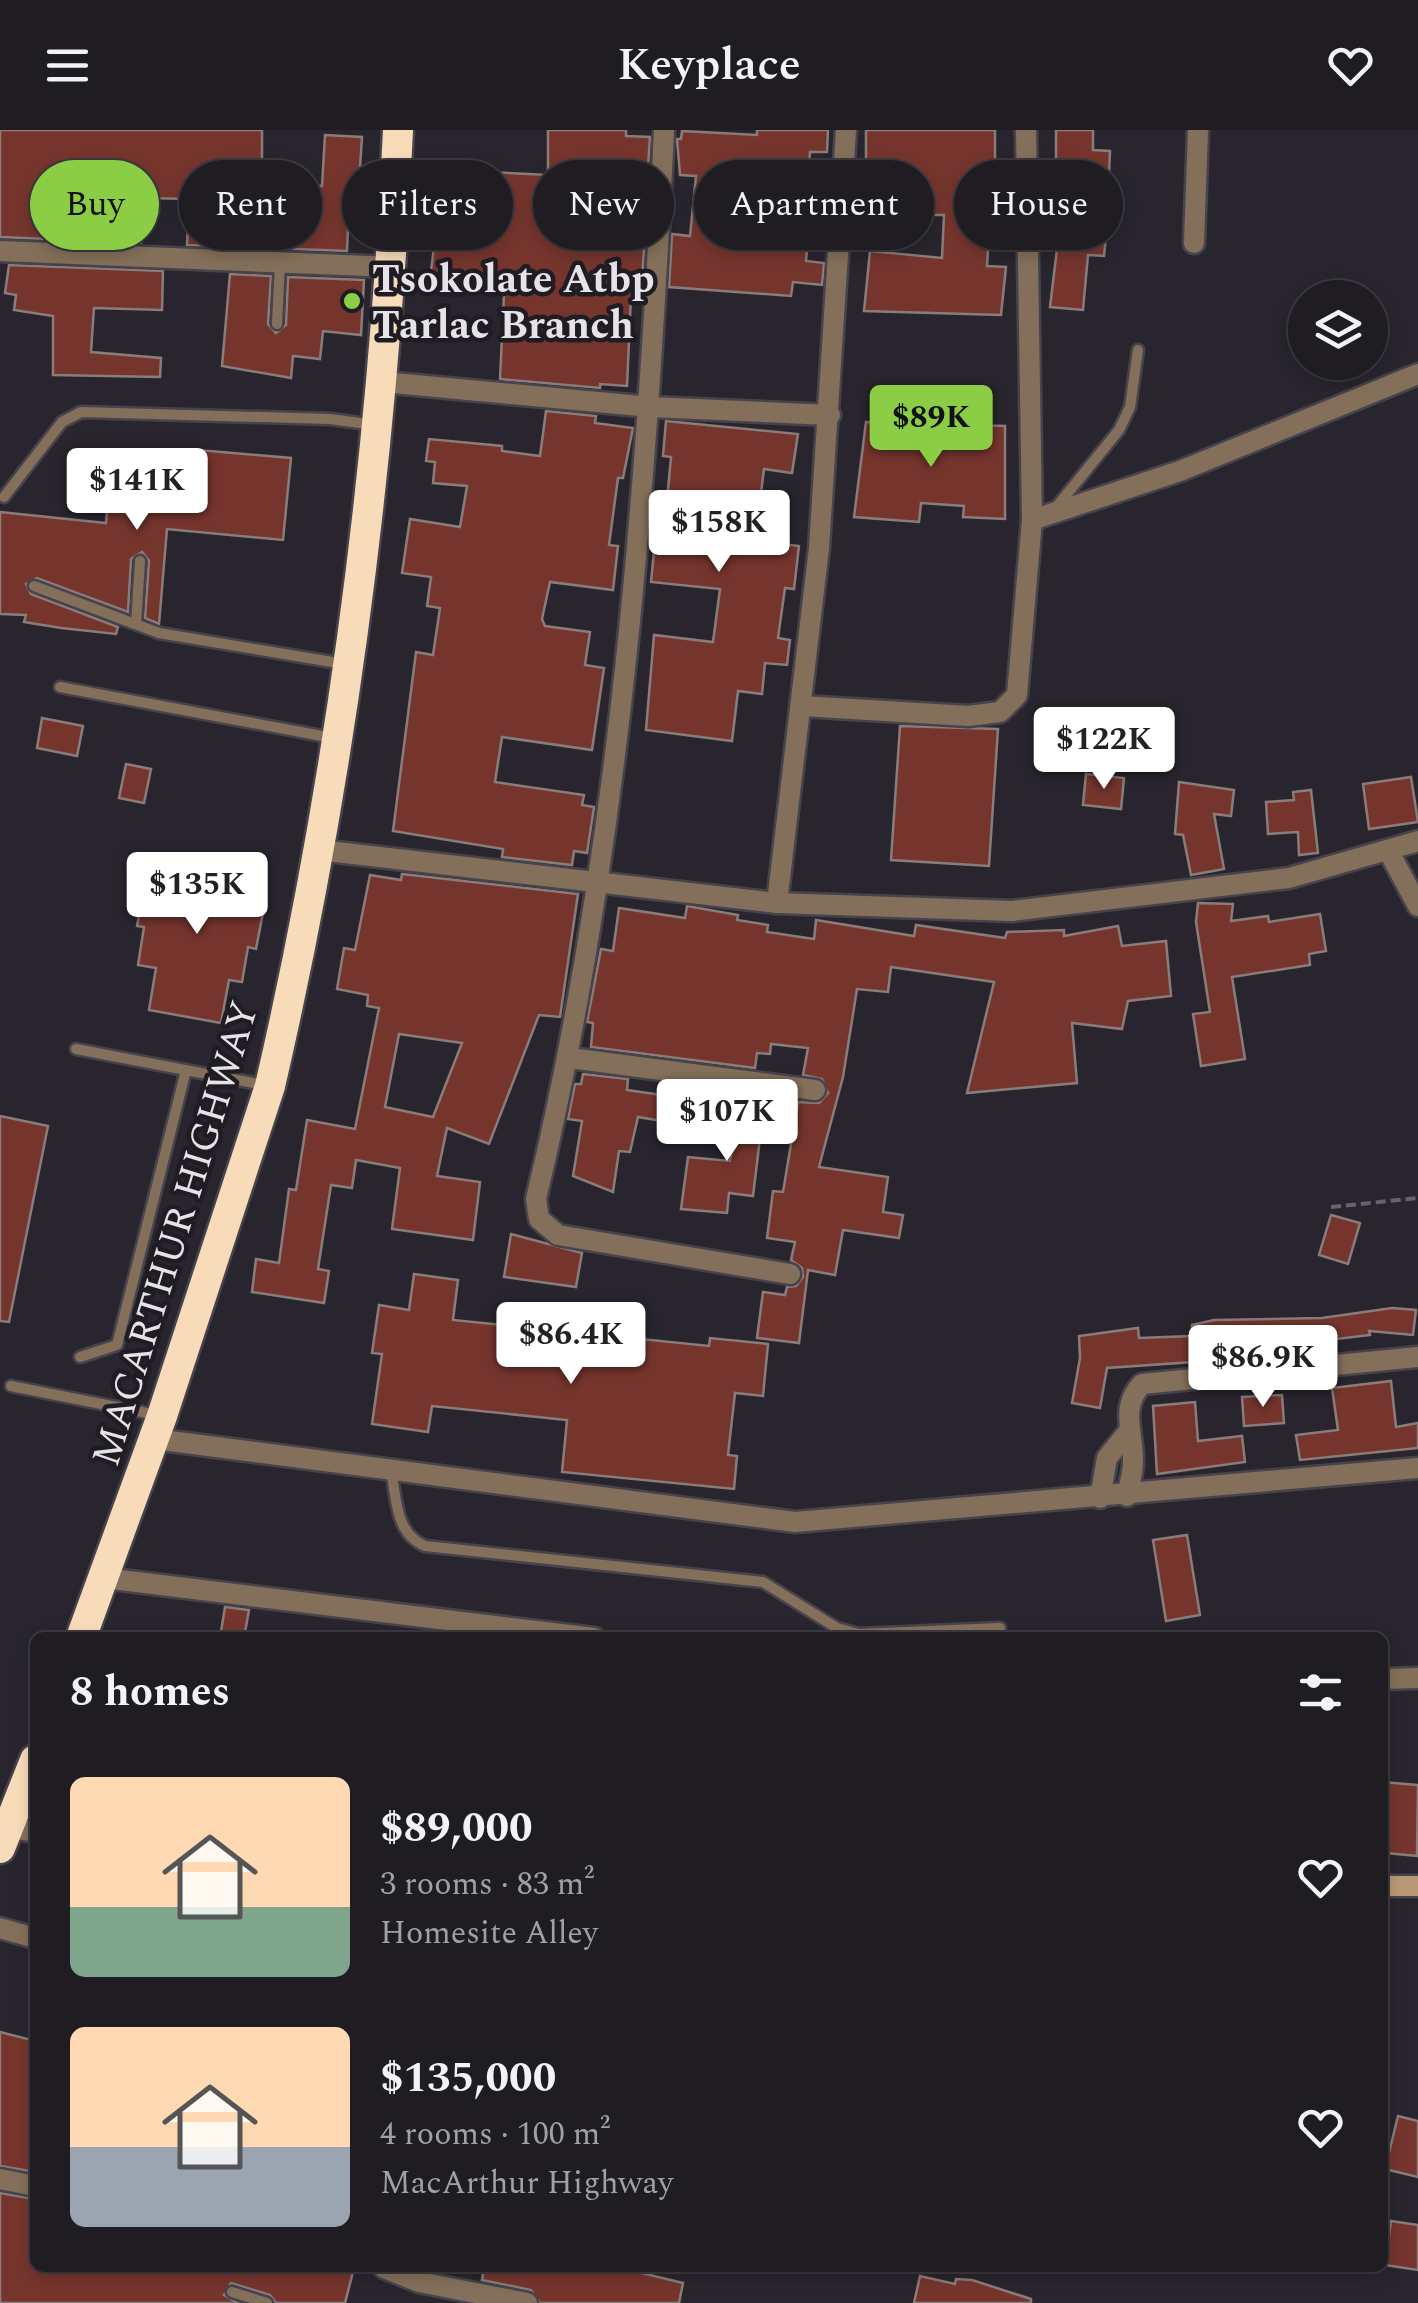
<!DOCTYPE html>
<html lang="en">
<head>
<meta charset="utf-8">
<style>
	body { margin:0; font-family:Spectral,serif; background:#27252a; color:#f1f3f6; height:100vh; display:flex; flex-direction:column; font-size:38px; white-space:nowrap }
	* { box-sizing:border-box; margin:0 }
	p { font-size:32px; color:#a1a1a5 }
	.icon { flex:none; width:55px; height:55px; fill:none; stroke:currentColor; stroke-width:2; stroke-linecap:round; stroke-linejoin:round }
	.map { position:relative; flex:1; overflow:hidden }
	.drawer { position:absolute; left:30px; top:1502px; width:1358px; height:640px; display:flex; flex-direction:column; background:#1f1c22; border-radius:15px; box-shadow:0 5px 15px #0003,0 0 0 2px #3c3a40 }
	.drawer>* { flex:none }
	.guide { position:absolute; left:30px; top:30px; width:1360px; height:90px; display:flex; gap:20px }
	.buttons { position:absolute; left:1288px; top:150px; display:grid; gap:20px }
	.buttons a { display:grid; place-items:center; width:100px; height:100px; border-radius:50%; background:#1f1c22; box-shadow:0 5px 15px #0003,0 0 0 2px #3c3a40; font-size:50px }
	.price { position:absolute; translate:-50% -85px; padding:0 22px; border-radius:10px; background:#fff; color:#222; font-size:32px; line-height:65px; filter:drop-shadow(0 2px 5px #0008) }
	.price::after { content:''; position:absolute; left:50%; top:60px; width:30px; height:22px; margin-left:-15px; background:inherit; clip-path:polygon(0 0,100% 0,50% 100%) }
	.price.selected { background:#8bce46; color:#111 }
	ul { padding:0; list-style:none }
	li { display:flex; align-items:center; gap:30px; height:250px; padding:0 40px }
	li span { display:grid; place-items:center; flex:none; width:280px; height:200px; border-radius:15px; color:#555 }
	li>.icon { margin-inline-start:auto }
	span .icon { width:120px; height:120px; fill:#fffc; stroke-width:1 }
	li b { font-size:42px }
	h2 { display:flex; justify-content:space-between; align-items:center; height:120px; padding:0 40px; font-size:42px }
	.chip { padding:0 35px; border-radius:45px; background:#1f1c22; box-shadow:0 5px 15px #0003,0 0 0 2px #3c3a40; font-size:35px; line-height:90px }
	.chip.selected { background:#8bce46; color:#111 }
	header { display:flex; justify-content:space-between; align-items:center; height:130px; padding:0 40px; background:#1f1c22; font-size:45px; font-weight:600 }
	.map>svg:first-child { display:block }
	.building { fill:#75352d; stroke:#8a7c7a; stroke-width:2.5; fill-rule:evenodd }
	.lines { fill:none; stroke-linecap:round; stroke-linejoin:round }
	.lane-casing { stroke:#47434c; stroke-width:15 }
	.street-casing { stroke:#47434c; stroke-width:25 }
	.secondary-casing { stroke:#47434c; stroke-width:25 }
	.highway-casing { stroke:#47434c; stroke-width:35 }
	.path { stroke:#67636b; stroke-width:4; stroke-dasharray:10 5; stroke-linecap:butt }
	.lane { stroke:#84705a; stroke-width:10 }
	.street { stroke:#84705a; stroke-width:20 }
	.secondary { stroke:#b99975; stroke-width:20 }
	.highway { stroke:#f8dbb9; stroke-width:30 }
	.poi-dot { fill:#8bce46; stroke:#1f1c24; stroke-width:4 }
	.labels { text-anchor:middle; stroke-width:9; stroke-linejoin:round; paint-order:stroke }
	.poi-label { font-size:40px; font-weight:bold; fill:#e5e2e8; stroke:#1f1c24; text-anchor:start }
	.street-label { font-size:40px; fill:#e5e2e8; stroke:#1f1c24 }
</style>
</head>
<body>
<header><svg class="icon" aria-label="menu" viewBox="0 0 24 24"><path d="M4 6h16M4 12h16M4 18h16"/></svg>Keyplace<svg class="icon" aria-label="heart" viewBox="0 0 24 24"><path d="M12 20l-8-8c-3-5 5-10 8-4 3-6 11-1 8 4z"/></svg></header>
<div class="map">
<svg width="1418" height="2173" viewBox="0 0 1418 2173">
	<rect width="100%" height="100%" fill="#29252e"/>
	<g class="building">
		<path d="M0 0H262V53L322 56 325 5 362 7 359 53 350 52 347 121 187 115 189 69 144 68 141 113 0 107Z"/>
		<path d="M548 0H626V6L650 7 648 36H634L631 90H638L637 102H645L641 168 631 167 627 256 600 254V258L500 249 504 164 463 161V153L430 148 443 49 488 50V42L548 45Z"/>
		<path d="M757 0H828L827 22H810L808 50 748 46 746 83 747 104 808 108 806 131 824 133 822 155 793 152 791 166 669 157 672 104 690 106 696 46 680 45 677 9H681L682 1 757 5Z"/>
		<path d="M866 0H995V30H1005V54H979L978 104H989L987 136 1006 137 1001 185 864 181 870 121 942 128 944 85H931V80L860 79 861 43H866Z"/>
		<path d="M1056 0H1093V20L1110 21 1109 44H1093L1092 83 1108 85 1104 126 1088 125 1083 180 1050 177 1065 52H1056Z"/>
		<path d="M9 135 163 141 162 180 94 178 91 222 161 228 160 247 53 245V186L14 180 16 165 5 163Z"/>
		<path d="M230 144 271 146 268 194 276 203 286 195 288 147 364 150 361 205 323 201 320 229 293 226 291 248 222 236Z"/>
		<path d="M546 281 596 286 595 293 633 298 623 348H618L609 415 618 416 613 460 550 452 542 489 545 496 590 502 585 535 604 538 592 620 502 607 495 652 584 665 582 675 594 677 587 723 574 721 572 735 502 727 503 719 393 701 416 522 433 525 440 478 427 476 431 447 402 443 410 389 460 397 467 356 433 353 435 332 426 331 429 309 502 316V321L540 326Z"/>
		<path d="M666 291 798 304 792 343 764 339 755 411 799 416 794 459 785 458 778 508 790 510 787 535 765 533 762 564 738 561 732 611 646 600 654 505 713 512 720 459 651 452 657 391 665 392 671 327 663 326Z"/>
		<path d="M866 292 1005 296V389L963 387 964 376 921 373 919 392 854 387Z"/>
		<path d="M198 320 291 328 283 410 167 399 159 494 145 488 149 431 142 422 131 429 128 482 37 448 26 454 31 464 118 497 116 504 61 498 24 492 26 485 0 484V382L106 393 111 333 196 341Z"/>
		<path d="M42 588 83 596 77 626 37 618Z"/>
		<path d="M900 596 998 599 989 736 891 730Z"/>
		<path d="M126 634 151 639 144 673 119 668Z"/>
		<path d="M1086 644 1124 648 1121 679 1083 675Z"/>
		<path d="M1411 647 1418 692 1369 699 1363 654Z"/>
		<path d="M1179 652 1234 660 1231 686 1214 684 1224 739 1191 745 1183 705 1175 704Z"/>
		<path d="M1311 660 1318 723 1299 725 1298 702 1268 704 1266 672 1294 670 1293 662Z"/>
		<path d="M150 730 257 751 254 764 266 767 256 819 248 817 242 852 229 850 221 893 149 880 156 838 138 835 144 797 137 796Z"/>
		<path d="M402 744 578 764 560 887 539 885 489 1014 447 998 437 1046 480 1052 473 1110 392 1099 400 1038 356 1030 352 1058 331 1055 318 1139 329 1141 324 1173 252 1162 256 1129 279 1133 289 1059 296 1060 307 990 355 999 379 878 367 876 368 865 337 859 344 818 355 820 370 745 401 750ZM399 904 462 913 433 987 385 977Z"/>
		<path d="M1198 773 1233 774 1231 791 1268 786 1269 792 1320 784 1326 821 1309 824 1310 835 1232 847 1245 929 1201 936 1193 884 1210 882 1196 792Z"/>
		<path d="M687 776 738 785 737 790 768 795 767 802 814 809 816 790 914 806 916 795 1005 808 1007 802 1064 800V806L1118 796 1122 816 1166 811 1171 866 1128 871 1122 899 1072 893 1077 953 967 963 994 852 891 837 888 862 857 859 843 947 819 1037 888 1047 883 1082 903 1085 899 1108 843 1100 835 1145 808 1140 799 1213 757 1208 763 1162 785 1165 787 1157 796 1156 803 1147 802 1138 791 1130 795 1112 767 1108 773 1061 783 1062 798 972 819 973 828 963 822 949 803 945 808 918 771 914 770 924 757 923 755 938 591 917 593 893 587 892 601 819 613 821 619 778 685 788Z"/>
		<path d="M583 944 628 949 627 960 669 966 671 955 703 959 697 997 638 987 630 1022 619 1021 613 1062 573 1046 582 991 568 989 575 954H581Z"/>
		<path d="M741 964 765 967 753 1066 729 1063 727 1083 681 1079 688 1027 730 1031Z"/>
		<path d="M0 986 48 996 9 1192 0 1191Z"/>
		<path d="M1331 1085 1360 1093 1348 1134 1319 1125Z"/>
		<path d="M511 1104 582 1123 576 1157 504 1147Z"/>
		<path d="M414 1144 458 1150 453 1190 709 1216 710 1208 768 1214 763 1266 735 1263 728 1325 737 1326 734 1359 562 1342 567 1290 432 1276 428 1302 372 1294 382 1224 372 1223 379 1175 409 1180Z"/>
		<path d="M1392 1178 1416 1180 1413 1205 1369 1201 1370 1205 1279 1216 1280 1220 1193 1224V1232L1107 1238 1100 1278 1072 1273 1080 1228 1079 1206 1138 1198 1139 1208 1192 1206V1195L1214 1190 1322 1188Z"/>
		<path d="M1391 1251 1396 1297 1418 1293V1318L1300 1330 1296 1305 1338 1300 1332 1258Z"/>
		<path d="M1282 1265 1284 1293 1244 1296 1242 1267Z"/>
		<path d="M1195 1272 1198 1311 1242 1306 1245 1332 1157 1344 1153 1276Z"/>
		<path d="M1187 1405 1200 1485 1166 1491 1153 1410Z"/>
		<path d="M225 1477 249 1480 244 1508H220Z"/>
		<path d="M1382 1652 1418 1655 1417 1726 1386 1723 1389 1683H1382Z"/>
		<path d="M0 1902 35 1911V2042L0 2036Z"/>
		<path d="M1398 1986 1418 1991V2047L1385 2039Z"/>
		<path d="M0 2063 35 2069V2138H354L345 2173H276L270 2165 231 2153 224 2165 238 2173H0Z"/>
		<path d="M1391 2091 1418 2095V2140L1385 2135Z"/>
		<path d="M484 2138H621L683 2153 679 2173H540L531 2160 482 2150Z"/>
		<path d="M920 2146 955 2154 956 2149 972 2150 1031 2169V2173H914Z"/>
	</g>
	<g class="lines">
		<defs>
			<g id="lane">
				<path d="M277 194 280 132"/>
				<path d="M4 367 62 292 81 282 330 289 375 295"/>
				<path d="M1054 380 1119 300 1130 277 1138 220"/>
				<path d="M34 456 159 503 344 534"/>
				<path d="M136 494 140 431"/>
				<path d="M60 557 333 608"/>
				<path d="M76 919 269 956"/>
				<path d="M80 1227 117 1215 186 940"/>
				<path d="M11 1256 157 1285"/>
				<path d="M391 1341C397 1370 395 1403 425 1416L763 1452 837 1498 859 1504 1000 1498"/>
				<path d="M232 2162 267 2173"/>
			</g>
			<g id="street">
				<path d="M664 0C647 358 620 720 536 1069L539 1089 558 1105 790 1144"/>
				<path d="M1194 113 1198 0"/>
				<path d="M0 121 392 137"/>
				<path d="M383 252 651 277 830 285"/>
				<path d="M1032 390 1180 341 1418 244"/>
				<path d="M802 576 968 586 1000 582 1017 565 1032 390 1026 0"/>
				<path d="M319 720 777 773 1012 781 1289 748 1418 711"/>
				<path d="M1389 722 1418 776"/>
				<path d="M777 773 819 418 846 0"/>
				<path d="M570 928 815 960"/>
				<path d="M154 1309 795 1392 1418 1338"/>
				<path d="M1127 1366C1129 1355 1133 1343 1133 1333 1134 1303 1119 1278 1142 1254L1418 1227"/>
				<path d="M1100 1368 1107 1328 1128 1302"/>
				<path d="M104 1448 594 1508"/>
				<path d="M1382 1549 1418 1548"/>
				<path d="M0 1696 35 1702"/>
				<path d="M0 1798 35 1808"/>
				<path d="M0 2049 35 2056"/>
				<path d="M384 2138 419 2152 527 2173"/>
			</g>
			<path id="secondary" d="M1382 1756H1418"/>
			<g id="highway">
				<path d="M81 1508 162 1286 270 956C343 641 383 323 398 0"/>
				<path d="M0 1718 35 1630"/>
			</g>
		</defs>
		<use href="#lane" class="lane-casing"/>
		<use href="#street" class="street-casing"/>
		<use href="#secondary" class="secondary-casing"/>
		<use href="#highway" class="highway-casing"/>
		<path class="path" d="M1331 1077 1418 1068"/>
		<use href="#lane" class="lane"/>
		<use href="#street" class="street"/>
		<use href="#secondary" class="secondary"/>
		<use href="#highway" class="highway"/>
	</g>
	<circle class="poi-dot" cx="352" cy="171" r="10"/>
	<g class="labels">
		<g class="poi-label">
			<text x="372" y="162">Tsokolate Atbp<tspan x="372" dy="46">Tarlac Branch</tspan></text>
		</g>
		<g class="street-label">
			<text transform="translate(174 1103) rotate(-73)" y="14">MACARTHUR HIGHWAY</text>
		</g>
	</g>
</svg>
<div class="buttons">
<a><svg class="icon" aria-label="layers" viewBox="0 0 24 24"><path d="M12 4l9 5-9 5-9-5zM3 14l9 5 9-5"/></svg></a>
</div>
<b class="price selected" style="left:931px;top:340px">$89K</b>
<b class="price" style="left:137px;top:403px">$141K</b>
<b class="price" style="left:719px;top:445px">$158K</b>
<b class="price" style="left:1104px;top:662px">$122K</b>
<b class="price" style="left:197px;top:807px">$135K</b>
<b class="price" style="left:727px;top:1034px">$107K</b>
<b class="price" style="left:571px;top:1257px">$86.4K</b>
<b class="price" style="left:1263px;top:1280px">$86.9K</b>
<div class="guide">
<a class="chip selected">Buy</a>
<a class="chip">Rent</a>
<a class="chip">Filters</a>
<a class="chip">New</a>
<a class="chip">Apartment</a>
<a class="chip">House</a>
</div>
<section class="drawer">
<h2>8 homes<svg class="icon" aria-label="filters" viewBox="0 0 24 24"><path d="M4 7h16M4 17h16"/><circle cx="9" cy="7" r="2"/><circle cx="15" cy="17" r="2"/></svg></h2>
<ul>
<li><span style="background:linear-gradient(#ffd9b3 65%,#7fa58c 0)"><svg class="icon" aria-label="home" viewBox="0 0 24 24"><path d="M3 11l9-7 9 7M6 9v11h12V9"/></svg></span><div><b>$89,000</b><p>3 rooms · 83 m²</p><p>Homesite Alley</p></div><svg class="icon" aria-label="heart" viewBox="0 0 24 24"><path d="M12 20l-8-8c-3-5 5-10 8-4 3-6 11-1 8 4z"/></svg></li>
<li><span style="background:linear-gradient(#ffd9b3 60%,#9aa5b1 0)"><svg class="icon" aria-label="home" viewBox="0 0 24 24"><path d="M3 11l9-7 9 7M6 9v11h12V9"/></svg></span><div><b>$135,000</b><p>4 rooms · 100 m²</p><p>MacArthur Highway</p></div><svg class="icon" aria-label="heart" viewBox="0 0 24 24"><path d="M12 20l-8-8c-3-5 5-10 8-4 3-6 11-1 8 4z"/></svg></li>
</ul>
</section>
</div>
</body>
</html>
